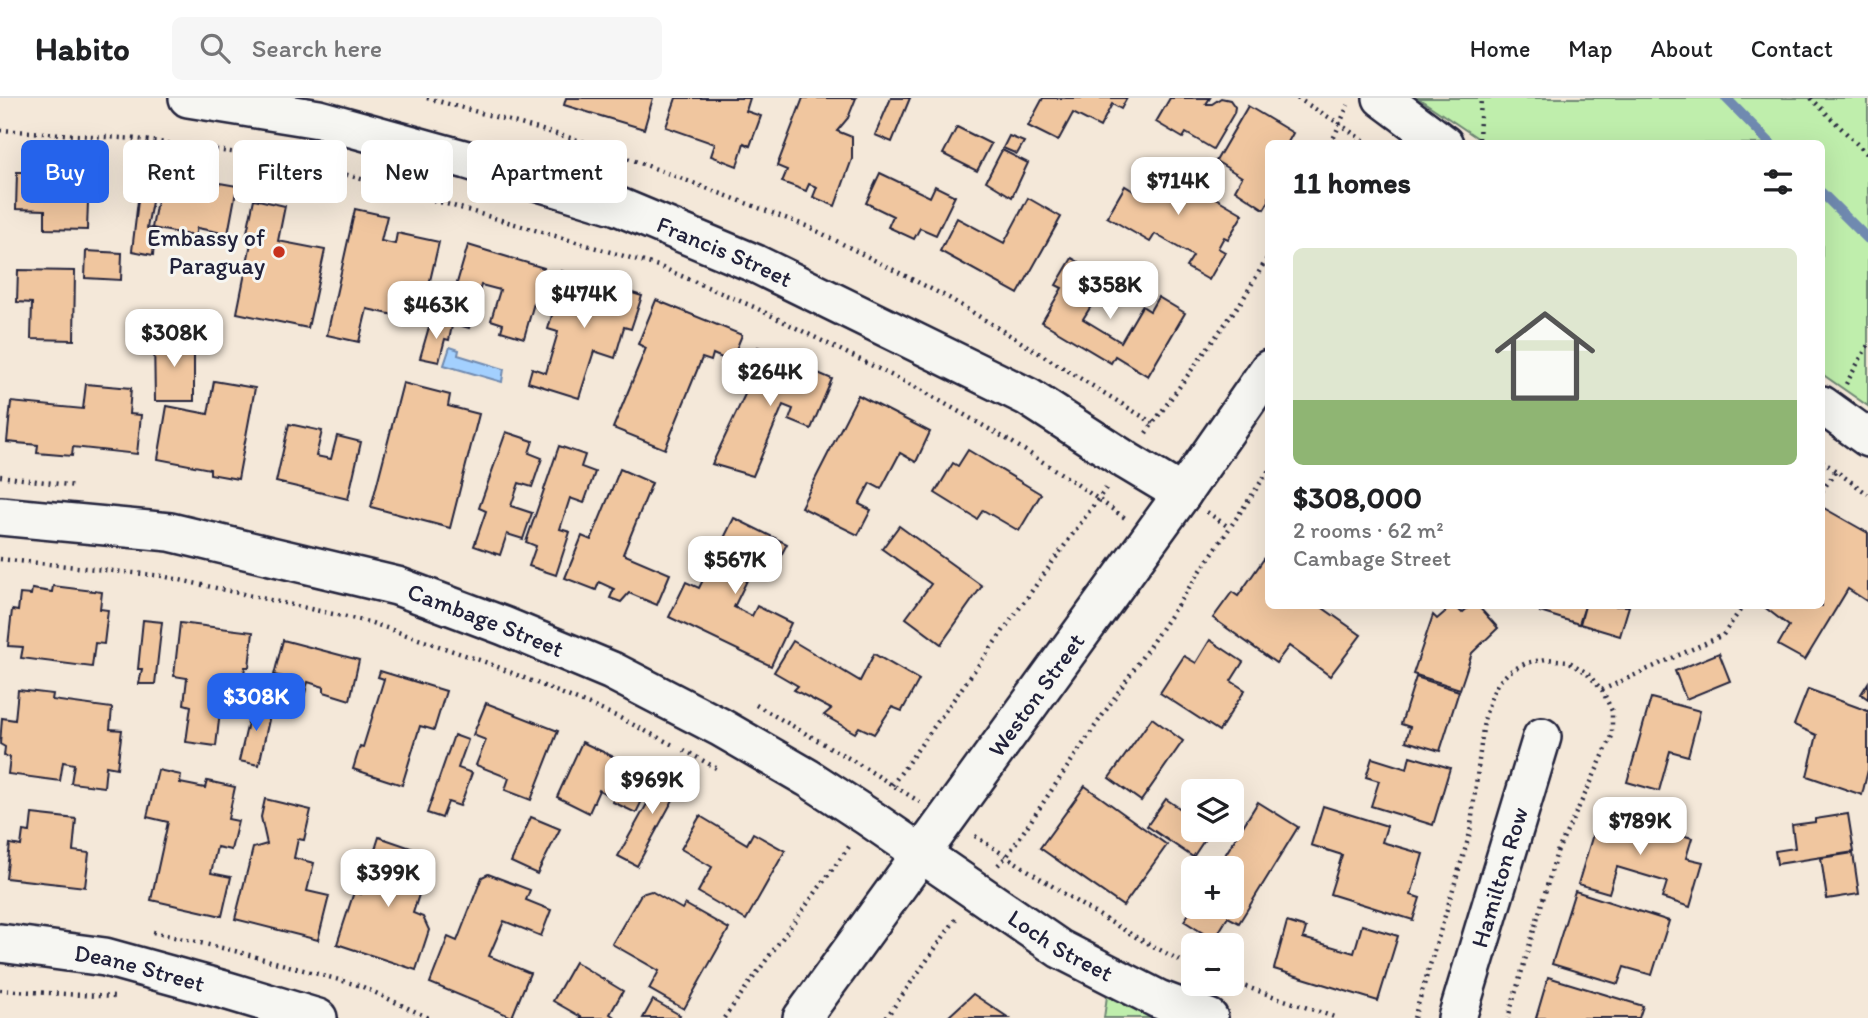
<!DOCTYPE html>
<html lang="en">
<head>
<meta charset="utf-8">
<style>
	body { margin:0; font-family:Itim,sans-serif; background:#f6f6f6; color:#202124; height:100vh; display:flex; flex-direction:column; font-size:26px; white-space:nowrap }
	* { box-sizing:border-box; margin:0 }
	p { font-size:23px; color:#757577 }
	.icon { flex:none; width:38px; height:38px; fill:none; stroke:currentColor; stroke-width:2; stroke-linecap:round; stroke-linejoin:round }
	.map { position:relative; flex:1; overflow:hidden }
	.side { position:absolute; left:1265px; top:42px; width:560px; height:469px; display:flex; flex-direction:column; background:#fff; border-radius:10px; box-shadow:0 7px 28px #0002 }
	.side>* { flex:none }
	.top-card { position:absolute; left:21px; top:42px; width:665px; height:63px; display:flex; gap:14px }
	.fabs { position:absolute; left:1181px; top:681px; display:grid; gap:14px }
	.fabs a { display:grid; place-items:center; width:63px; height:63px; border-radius:10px; background:#fff; box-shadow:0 7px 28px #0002; font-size:35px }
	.price { position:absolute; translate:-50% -60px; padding:0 16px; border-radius:14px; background:#fff; color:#222; font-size:23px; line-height:46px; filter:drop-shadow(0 2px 4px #0008) }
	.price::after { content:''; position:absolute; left:50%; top:42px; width:21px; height:16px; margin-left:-10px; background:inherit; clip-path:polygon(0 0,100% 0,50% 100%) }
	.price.current { background:#2563eb; color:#fff }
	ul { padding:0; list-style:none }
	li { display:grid; align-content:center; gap:14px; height:371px; padding:0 28px }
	li span { display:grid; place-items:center; height:217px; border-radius:10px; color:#555 }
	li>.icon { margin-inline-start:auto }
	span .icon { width:126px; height:126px; fill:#fffc; stroke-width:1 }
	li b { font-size:30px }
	h2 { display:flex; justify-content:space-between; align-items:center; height:84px; padding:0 28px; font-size:30px }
	.chip { padding:0 24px; border-radius:10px; background:#fff; box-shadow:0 7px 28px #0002; font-size:24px; line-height:63px }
	.chip.current { background:#2563eb; color:#fff }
	header { display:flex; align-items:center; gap:42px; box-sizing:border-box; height:98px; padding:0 35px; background:#fff; border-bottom:2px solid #e0e0e0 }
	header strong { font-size:33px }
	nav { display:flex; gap:38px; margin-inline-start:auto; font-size:24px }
	.search { width:490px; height:63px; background:#f6f6f6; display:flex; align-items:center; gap:18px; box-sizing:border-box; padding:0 24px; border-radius:10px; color:#757577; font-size:26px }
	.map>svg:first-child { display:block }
	.green { fill:#bfeeac; stroke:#708874; stroke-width:2 }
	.water { fill:#a3d0fe; stroke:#6f8ab0; stroke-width:2 }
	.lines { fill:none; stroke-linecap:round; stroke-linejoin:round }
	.stream { stroke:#6f8ab0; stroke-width:10 }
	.building { fill:#f0c69f; stroke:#22223b; stroke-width:2 }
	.minor-casing { stroke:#22223b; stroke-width:42 }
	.path { stroke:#22223b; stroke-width:4.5; stroke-dasharray:2 5; stroke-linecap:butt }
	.minor { stroke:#f6f6f2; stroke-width:37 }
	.poi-dot { fill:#c8321e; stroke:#f6f6f2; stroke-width:2.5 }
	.labels { text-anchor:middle; stroke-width:6; stroke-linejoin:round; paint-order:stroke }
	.poi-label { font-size:24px; fill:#22223b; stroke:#f6f6f2; text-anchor:end }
	.street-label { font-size:24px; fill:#22223b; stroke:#f6f6f2 }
</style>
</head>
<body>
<header>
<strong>Habito</strong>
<div class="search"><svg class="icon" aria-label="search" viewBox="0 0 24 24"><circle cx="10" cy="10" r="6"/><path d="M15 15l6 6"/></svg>Search here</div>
<nav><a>Home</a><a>Map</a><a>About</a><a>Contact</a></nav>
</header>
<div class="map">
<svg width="1868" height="920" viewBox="0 0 1868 920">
	<rect width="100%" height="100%" fill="#f4e8d9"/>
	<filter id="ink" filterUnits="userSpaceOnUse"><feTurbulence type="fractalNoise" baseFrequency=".0143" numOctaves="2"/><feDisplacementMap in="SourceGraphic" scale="14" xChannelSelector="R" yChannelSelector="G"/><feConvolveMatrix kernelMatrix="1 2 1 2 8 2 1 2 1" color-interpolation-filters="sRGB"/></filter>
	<g filter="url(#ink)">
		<g class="green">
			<path d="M1418 0H1868V308L1822 276V46L1485 45Z"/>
			<path d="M1107 898 1154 920H1104Z"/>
		</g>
		<path class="water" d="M450 249 459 252 458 257 504 271 502 284 444 267Z"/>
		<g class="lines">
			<g class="stream">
				<path d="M1726 0 1771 46"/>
				<path d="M1822 95 1868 141"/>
			</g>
		</g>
		<g class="building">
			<path d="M566 0H653L644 31 564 7Z"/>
			<path d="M676 0H750L746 13 761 18 750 48 744 45 737 68 711 58 715 46 666 29Z"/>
			<path d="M803 0H856L848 20 837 33 852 39V61L835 108 813 99 817 89 809 86 806 93 782 84 787 72 777 68Z"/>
			<path d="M891 0H910L892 44 875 37Z"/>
			<path d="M1043 0H1127L1121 11 1112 6 1100 29 1073 15 1058 43 1028 28Z"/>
			<path d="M1170 0H1210L1206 6H1212L1221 0 1230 2 1235 9 1234 15 1213 51 1186 35 1183 40 1156 24Z"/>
			<path d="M1248 8 1293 35 1287 46H1269V103L1264 111 1235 92 1242 79 1216 63Z"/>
			<path d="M957 29 991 46 977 73 943 56Z"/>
			<path d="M1009 38 1024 44 1017 56 1003 50Z"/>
			<path d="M1002 52 1028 65 1012 99 986 83Z"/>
			<path d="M26 60 52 61V73L89 74 87 132 45 131V112L16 111 17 74H25Z"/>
			<path d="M1153 64 1243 116 1228 141 1224 139 1218 150 1225 154 1209 182 1186 169 1193 158 1155 136 1150 144 1107 119 1125 88 1135 94Z"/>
			<path d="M880 75 930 99 935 88 955 98 936 137 920 130 914 141 888 129 893 118 866 105Z"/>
			<path d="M161 81 207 89 208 83 237 88 228 136 197 130 195 138 152 130Z"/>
			<path d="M140 86 155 88 147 130 155 131 153 157 132 153Z"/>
			<path d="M1028 100 1061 119 1018 196 940 153 957 120 1004 145Z"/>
			<path d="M254 101 285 108 278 143 325 152 308 230 237 215 252 140 246 139Z"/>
			<path d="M355 111 387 118 381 143 395 146 397 135 439 144 429 187 419 185 412 221 367 211 359 244 327 237Z"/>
			<path d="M468 147 544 170 524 240 501 233 503 226 491 222 500 192 481 187 469 230 446 223Z"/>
			<path d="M86 153 122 155 121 182 85 180Z"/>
			<path d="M1072 160 1108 181 1083 221 1121 244 1142 208 1150 213 1158 199 1185 215 1148 278 1115 258 1111 265 1042 224 1062 190 1056 187Z"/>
			<path d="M18 172 75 173 74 242 31 241 32 205 17 204Z"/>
			<path d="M561 173 642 198 631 231 624 229 615 260 594 253 579 300 528 284 532 270 546 275 558 234 548 231 555 207 550 205Z"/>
			<path d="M656 202 742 237 731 264 713 256 711 263 702 260 665 351 613 330 646 250 638 246Z"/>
			<path d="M431 222 452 228 449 242 445 241 439 264 420 260Z"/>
			<path d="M194 239V303H155L154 240Z"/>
			<path d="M758 249 832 281 811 331 789 322 793 311 783 307 753 378 712 366 748 290 742 287Z"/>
			<path d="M214 283 255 290 238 381 210 376V371L158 361 167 308 208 316Z"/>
			<path d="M403 285 450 297 448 308 479 316 450 430 371 409Z"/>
			<path d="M86 286 131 290 129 316 141 317 137 356 73 349 72 358 37 355 38 347 7 344 11 304 83 311Z"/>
			<path d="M858 297 930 334 916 364 900 355 881 391 870 385 859 406 871 412 858 437 801 409Z"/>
			<path d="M289 326 322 333 316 358 331 361 337 338 361 344 348 401 276 384Z"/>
			<path d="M506 334 533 343 529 355 542 360 532 389 519 385 511 408 532 415 523 441 507 436 500 457 474 448 486 413 479 410Z"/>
			<path d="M559 348 585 357 581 369 595 374 584 405 570 400 560 431 570 434 556 477 529 468 536 448 526 444Z"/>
			<path d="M968 352 1041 396 1019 433 983 412 977 421 935 395 953 365 958 368Z"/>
			<path d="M620 371 652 385 623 456 670 476 657 507 629 495 621 504 610 500 614 491 599 484 596 492 565 480 582 438 591 442Z"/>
			<path d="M1822 409 1868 435V504L1848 491 1805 562 1778 547 1789 528 1763 508H1822Z"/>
			<path d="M734 420 787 446 771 476 754 468 734 509 752 518 757 508 791 525 771 568 669 519 686 484 699 490Z"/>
			<path d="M899 428 982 488 941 546 906 520 931 486 882 451Z"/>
			<path d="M1268 455 1269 508H1320L1361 537 1330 578 1289 548 1276 565 1213 520 1232 494 1238 498Z"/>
			<path d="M53 488 102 494 100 511 108 512 104 546 95 545 92 569 21 560 23 549 8 548 12 512 18 513 20 496 31 497 32 491 52 494Z"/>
			<path d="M1452 508H1455L1462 515 1470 508H1478L1498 530 1472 555 1460 591 1413 576 1433 517 1437 521Z"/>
			<path d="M1542 508H1585L1579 526 1540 514Z"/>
			<path d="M1585 508H1629L1620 538 1580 526Z"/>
			<path d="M143 522 162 524 155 586H139L142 571H138Z"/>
			<path d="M180 525 253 534 249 569H245L242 590 223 588 216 648 186 644 191 608 184 606 187 580 174 578Z"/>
			<path d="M283 542 359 562 350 602 324 594V589L308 584 303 603 282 598 288 580 274 577Z"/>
			<path d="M1210 542 1243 564 1231 583 1245 592 1219 633 1160 595 1184 558 1196 565Z"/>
			<path d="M793 543 860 583 874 556 919 582 902 613 892 609 874 636 859 629 855 635 824 617 831 611 794 592 798 588 774 574Z"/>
			<path d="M1719 555 1730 583 1686 601 1675 573Z"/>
			<path d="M380 573 446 593 434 632 420 628 402 687 353 671 360 648 363 649 384 581 378 579Z"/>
			<path d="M1416 579 1459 593 1440 653 1406 643 1410 629 1401 626Z"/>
			<path d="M1868 585V601L1861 596Z"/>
			<path d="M1808 591 1868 613V672L1862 697 1807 678 1817 637 1794 627Z"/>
			<path d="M18 592 53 596 52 602 112 610 110 631 122 632 117 670 106 668 104 689 71 685 74 666 63 664 60 683 8 676 10 659 4 658 5 649 0 646 2 620 15 622Z"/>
			<path d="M1651 600 1700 613 1688 658 1670 653 1659 693 1627 684Z"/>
			<path d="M253 603 272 608 259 667 239 663Z"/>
			<path d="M486 605 558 633 531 702 505 692 509 680 476 667 486 642 473 637Z"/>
			<path d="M1152 620 1183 643 1141 703 1109 680Z"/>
			<path d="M454 637 468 642 458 670 472 675 460 708 448 704 442 720 427 715Z"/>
			<path d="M582 644 654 678 636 715 613 704V699L599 692 589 715 557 699Z"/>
			<path d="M1410 658 1450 670 1433 727 1371 708 1379 683 1366 679 1372 660 1407 671Z"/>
			<path d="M668 668 686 678 637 768 618 758Z"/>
			<path d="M158 672 181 677 180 685 205 690 207 683 235 689 228 721 238 723 231 752 217 749 211 775 231 779 222 818 151 802 168 724 147 719Z"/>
			<path d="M1085 688 1167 747 1123 808 1040 750Z"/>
			<path d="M265 701 311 712 304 742 298 741 294 760 314 765 307 793 329 798 318 842 235 821 253 750 267 746 261 719Z"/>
			<path d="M1166 701 1194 720V732H1211L1193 759 1147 728Z"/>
			<path d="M1258 704 1298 729 1239 825 1228 819 1214 842 1184 823 1194 808H1232V770H1217Z"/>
			<path d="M1323 708 1387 728 1382 744 1423 756 1411 797 1420 800 1413 822 1330 796 1342 757 1311 747Z"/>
			<path d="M1600 713 1692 740 1686 760 1703 764 1690 809 1662 800 1667 784 1617 769 1609 795 1578 786Z"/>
			<path d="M32 716 76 721 73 753 89 755 85 789 6 780 10 746 21 748 23 733 30 734Z"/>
			<path d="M1848 716 1854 754 1777 766 1775 753 1795 750 1792 727 1815 724V721Z"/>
			<path d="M700 718 747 746 753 735 785 753 746 822 698 794 712 769 681 751Z"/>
			<path d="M531 719 560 731 537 776 511 764Z"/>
			<path d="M379 739 414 751 409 765 427 772 413 815 423 819 429 832 416 872 337 846 354 794 361 796Z"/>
			<path d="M1853 755 1859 796 1827 801 1821 760Z"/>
			<path d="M488 776 530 792 526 802 551 812 541 838 504 823 489 858 530 875 512 919 430 885 448 839 457 843 482 779Z"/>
			<path d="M651 793 682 811 685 806 729 831 684 911 649 891 659 873 612 846 641 796Z"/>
			<path d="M1575 793 1669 823 1652 877 1624 869 1618 886 1552 866Z"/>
			<path d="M1287 824 1306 830 1303 840 1354 855 1362 827 1398 838 1378 903 1274 871Z"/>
			<path d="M575 864 623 893 610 916 616 920H580L581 919 553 903Z"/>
			<path d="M1548 879 1643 908 1639 920H1536Z"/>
			<path d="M973 896 1009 920H947Z"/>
			<path d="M653 902 680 917 678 920H643Z"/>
		</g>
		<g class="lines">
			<defs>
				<g id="minor">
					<path id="s1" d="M188 0 319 21 467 62 617 108 756 166 1028 299 1127 363 1182 396"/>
					<path d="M1382 0 1444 46"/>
					<path d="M1822 307 1868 340"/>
					<path id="s2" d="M0 418 170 434 397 488 504 528 612 573 720 629 808 680 868 719 1060 851 1158 901 1209 920"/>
					<path id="s3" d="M0 845 105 859 228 893 318 920"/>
					<path id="s4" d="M802 920 1182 396 1269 271"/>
					<path id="s5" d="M1457 920 1542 639"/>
				</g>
			</defs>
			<use href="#minor" class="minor-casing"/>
			<g class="path">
				<path d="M427 0 585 44 809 129 949 200 1153 325"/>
				<path d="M1297 0 1340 26 1368 46"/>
				<path d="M1811 0 1868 57"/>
				<path d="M0 32 137 41 303 64 658 168 754 209 921 292 1010 343 1068 380 1125 420"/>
				<path d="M1479 41 1481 0"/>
				<path d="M1331 46 1348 7"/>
				<path d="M1846 286 1868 247"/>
				<path d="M1146 335 1243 201 1269 157"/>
				<path d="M1822 363 1868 396"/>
				<path d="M0 378 75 388"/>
				<path d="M1822 393 1836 373"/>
				<path d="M1207 414 1230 430"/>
				<path d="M0 461 162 478 369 524 488 565 616 618 673 647"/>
				<path d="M1602 592 1723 537 1743 508"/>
				<path d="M756 607 852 662 920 704"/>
				<path d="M684 652 716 670"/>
				<path d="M892 687 1106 390"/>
				<path d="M975 738 1080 806 1136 839 1194 870"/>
				<path d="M998 767 1007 758 1269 372"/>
				<path d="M153 834 235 853 361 888 429 920"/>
				<path d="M1232 884 1337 920"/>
				<path d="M0 892 114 899"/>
				<path d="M724 920 851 746"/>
				<path d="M886 920 956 821"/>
				<path d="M1414 920 1470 735 1484 622 1490 602 1497 586 1509 574 1526 565 1546 561 1568 563 1587 575 1602 592 1612 613V638L1591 684 1557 754 1508 920"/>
			</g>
			<use href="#minor" class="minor"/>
		</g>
	</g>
	<circle class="poi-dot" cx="279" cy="154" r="7"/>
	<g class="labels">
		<g class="poi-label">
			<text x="265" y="148">Embassy of<tspan x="265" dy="28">Paraguay</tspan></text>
		</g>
		<g class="street-label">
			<text dy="8" stroke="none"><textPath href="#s1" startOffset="560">Francis Street</textPath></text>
			<text dy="8" stroke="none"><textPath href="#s2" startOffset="499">Cambage Street</textPath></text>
			<text dy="8" stroke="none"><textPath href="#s4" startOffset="399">Weston Street</textPath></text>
			<text dy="8" stroke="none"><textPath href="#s5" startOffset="147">Hamilton Row</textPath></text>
			<text dy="8" stroke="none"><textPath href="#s2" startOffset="1162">Loch Street</textPath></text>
			<text dy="8" stroke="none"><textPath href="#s3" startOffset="142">Deane Street</textPath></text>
		</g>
	</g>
</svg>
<div class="fabs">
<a><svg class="icon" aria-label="layers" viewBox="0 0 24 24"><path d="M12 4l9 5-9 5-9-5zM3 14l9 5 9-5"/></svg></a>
<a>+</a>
<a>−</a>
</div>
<b class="price" style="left:1178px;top:119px">$714K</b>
<b class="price" style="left:1110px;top:223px">$358K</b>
<b class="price" style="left:584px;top:232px">$474K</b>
<b class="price" style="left:436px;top:243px">$463K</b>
<b class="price" style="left:174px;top:271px">$308K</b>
<b class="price" style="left:770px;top:310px">$264K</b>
<b class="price" style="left:735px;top:498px">$567K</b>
<b class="price current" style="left:256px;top:635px">$308K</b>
<b class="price" style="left:652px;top:718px">$969K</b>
<b class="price" style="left:1640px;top:759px">$789K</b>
<b class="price" style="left:388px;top:811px">$399K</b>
<div class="top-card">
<a class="chip current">Buy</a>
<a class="chip">Rent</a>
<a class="chip">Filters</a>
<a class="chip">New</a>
<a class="chip">Apartment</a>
</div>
<section class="side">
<h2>11 homes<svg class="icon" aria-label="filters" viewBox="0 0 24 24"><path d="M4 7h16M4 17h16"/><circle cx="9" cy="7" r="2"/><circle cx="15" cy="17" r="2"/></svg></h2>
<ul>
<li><span style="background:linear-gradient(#dfe7d0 70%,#8fb573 0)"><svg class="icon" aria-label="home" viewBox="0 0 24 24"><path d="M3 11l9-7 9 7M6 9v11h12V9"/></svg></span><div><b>$308,000</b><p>2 rooms · 62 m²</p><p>Cambage Street</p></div></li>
</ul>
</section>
</div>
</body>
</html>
